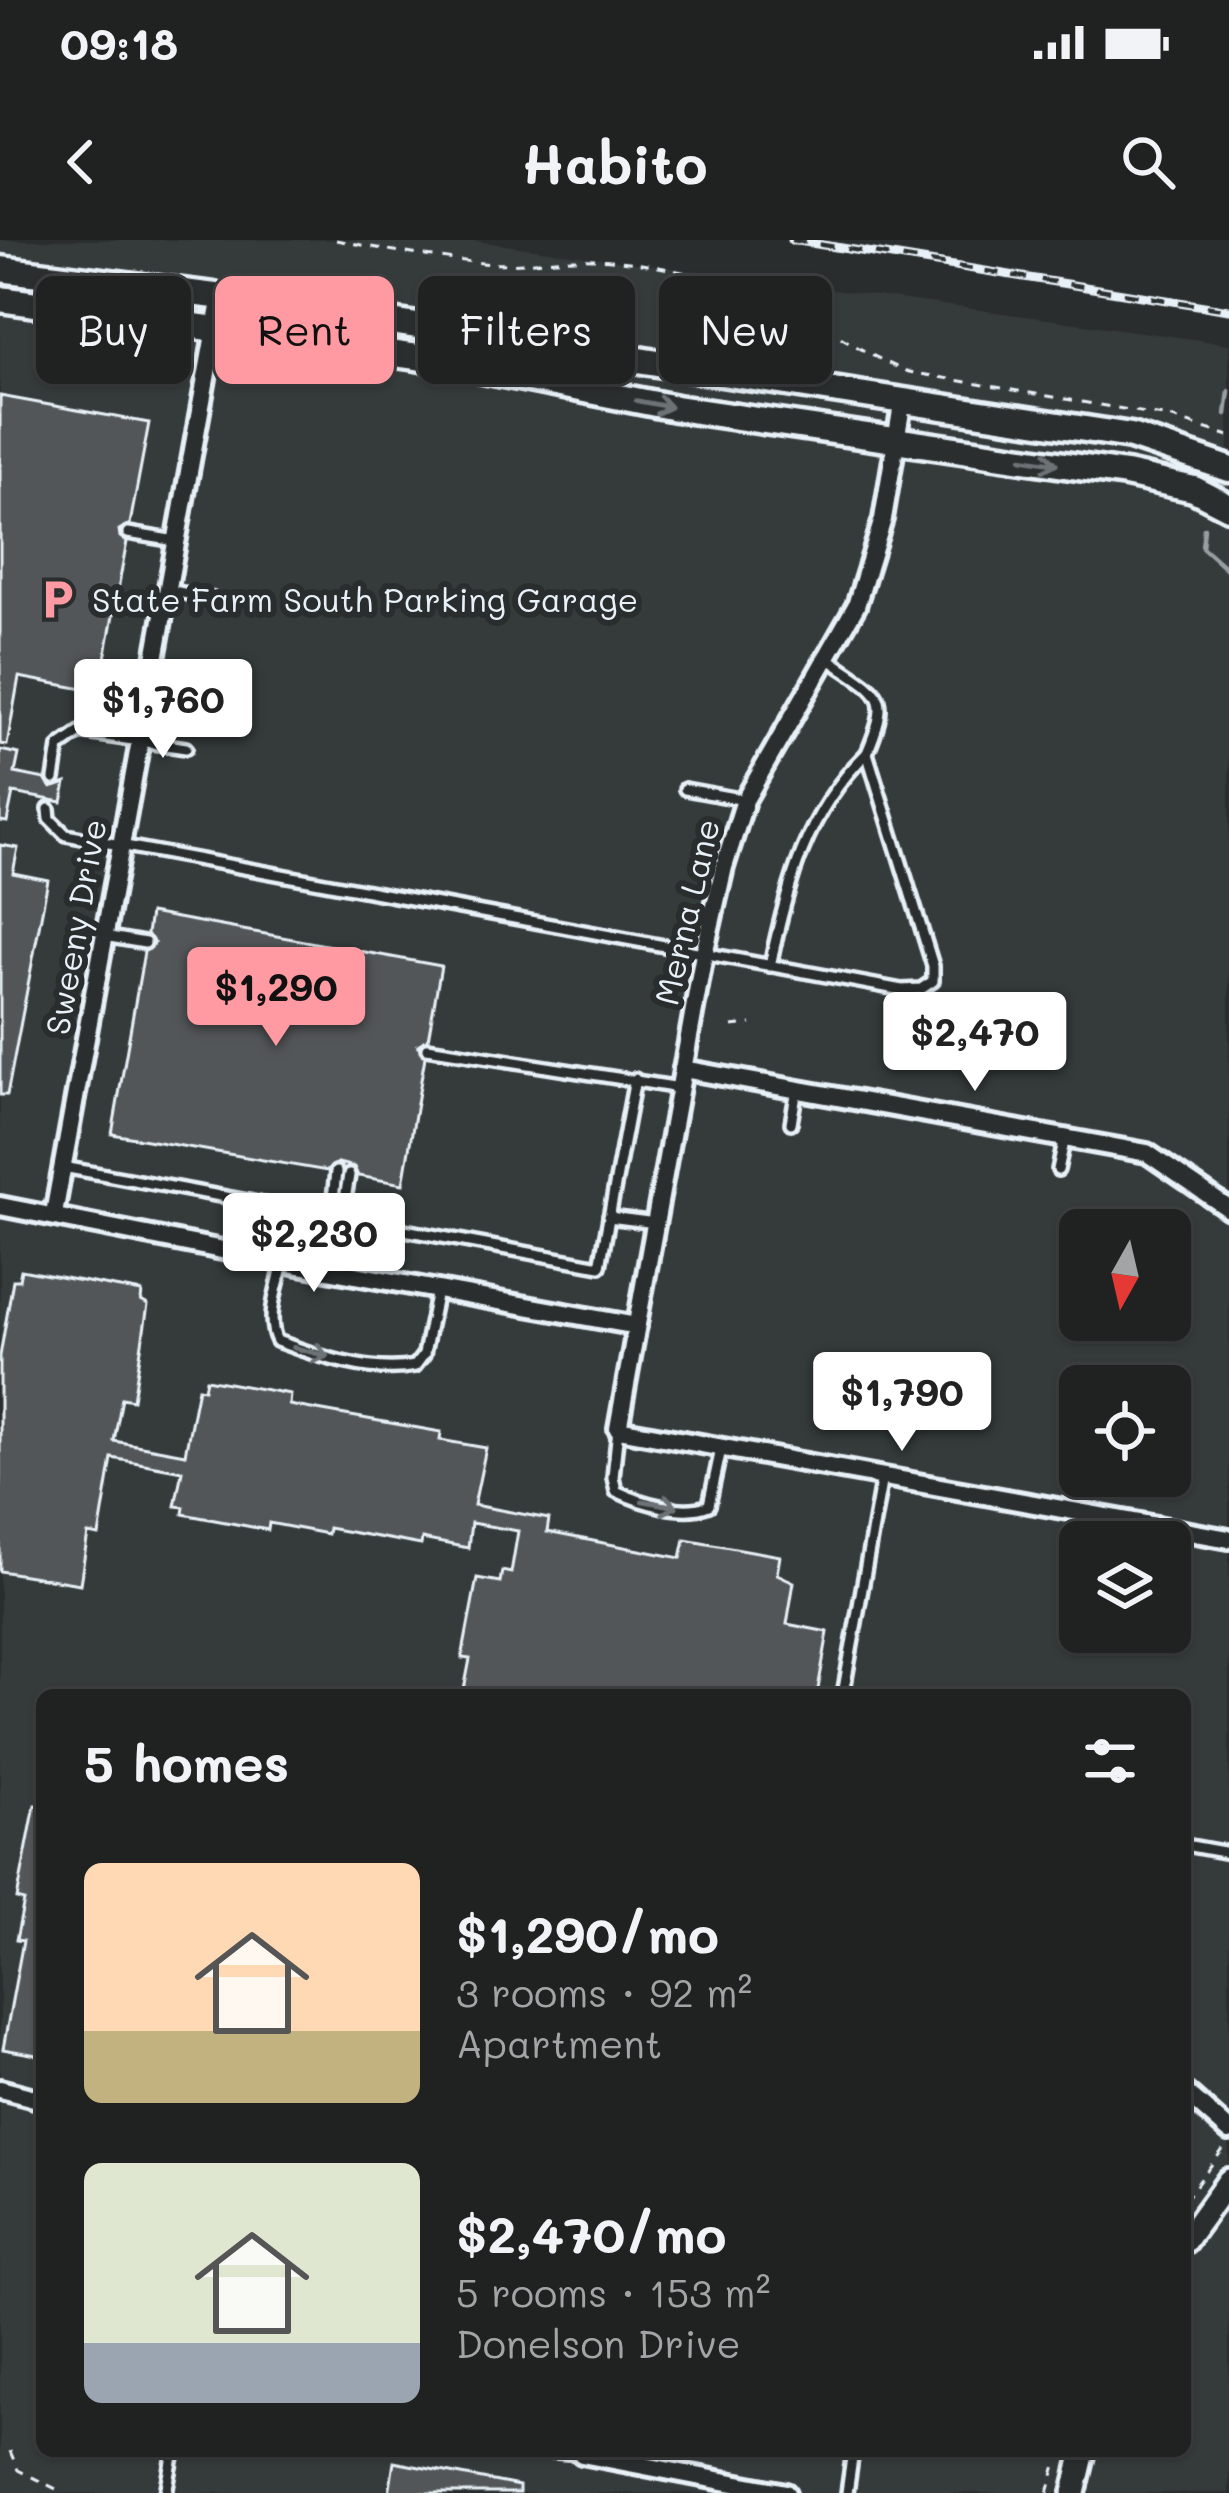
<!DOCTYPE html>
<html lang="en">
<head>
<meta charset="utf-8">
<style>
	body { margin:0; font-family:Mali,sans-serif; background:#282a2a; color:#f1f3f6; height:100vh; display:flex; flex-direction:column; font-size:45px; white-space:nowrap }
	* { box-sizing:border-box; margin:0 }
	p { font-size:39px; color:#a2a4a5 }
	.icon { flex:none; width:66px; height:66px; fill:none; stroke:currentColor; stroke-width:2; stroke-linecap:round; stroke-linejoin:round }
	.map { position:relative; flex:1; overflow:hidden }
	.panel { position:absolute; left:36px; top:1449px; width:1155px; height:768px; display:flex; flex-direction:column; background:#202222; border-radius:18px; box-shadow:0 3px 9px #0004,0 0 0 3px #3d3f40 }
	.panel>* { flex:none }
	.top-card { position:absolute; left:36px; top:36px; width:1158px; height:108px; display:flex; gap:24px }
	.needle { width:78px; rotate:188deg }
	.fabs { position:absolute; left:1059px; top:969px; display:grid; gap:24px }
	.fabs a { display:grid; place-items:center; width:132px; height:132px; border-radius:18px; background:#202222; box-shadow:0 3px 9px #0004,0 0 0 3px #3d3f40; font-size:60px }
	.price { position:absolute; translate:-50% -102px; padding:0 27px; border-radius:12px; background:#fff; color:#222; font-size:39px; line-height:78px; filter:drop-shadow(0 3px 6px #0008) }
	.price::after { content:''; position:absolute; left:50%; top:72px; width:36px; height:27px; margin-left:-18px; background:inherit; clip-path:polygon(0 0,100% 0,50% 100%) }
	.price.on { background:#ff9aa2; color:#111 }
	ul { padding:0; list-style:none }
	li { display:flex; align-items:center; gap:36px; height:300px; padding:0 48px }
	li span { display:grid; place-items:center; flex:none; width:336px; height:240px; border-radius:18px; color:#555 }
	li>.icon { margin-inline-start:auto }
	span .icon { width:144px; height:144px; fill:#fffc; stroke-width:1 }
	li b { font-size:51px }
	h2 { display:flex; justify-content:space-between; align-items:center; height:144px; padding:0 48px; font-size:51px }
	.chip { padding:0 42px; border-radius:18px; background:#202222; box-shadow:0 3px 9px #0004,0 0 0 3px #3d3f40; font-size:42px; line-height:108px }
	.chip.on { background:#ff9aa2; color:#111 }
	.status { display:flex; justify-content:space-between; align-items:center; height:84px; padding:0 60px; background:#202222; direction:ltr }
	.status svg { height:33px; fill:currentColor }
	header { display:flex; justify-content:space-between; align-items:center; height:156px; padding:0 48px; background:#202222; font-size:54px; font-weight:700 }
	.map>svg:first-child { display:block }
	.built { fill:#363a3b; fill-rule:evenodd }
	.lines { fill:none; stroke-linecap:round; stroke-linejoin:round }
	.stream { stroke:#989fa3; stroke-width:4.5 }
	.building { fill:#535759; stroke:#e8f1f8; stroke-width:3 }
	.service-casing { stroke:#e8f1f8; stroke-width:18 }
	.minor-casing { stroke:#e8f1f8; stroke-width:26 }
	.tertiary-casing { stroke:#e8f1f8; stroke-width:30 }
	.secondary-casing { stroke:#e8f1f8; stroke-width:33 }
	.path { stroke:#e8f1f8; stroke-width:3; stroke-dasharray:9 9; stroke-linecap:butt }
	.service { stroke:#2a2d2e; stroke-width:9 }
	.minor { stroke:#2a2d2e; stroke-width:16 }
	.tertiary { stroke:#2a2d2e; stroke-width:21 }
	.secondary { stroke:#2a2d2e; stroke-width:24 }
	.rail-casing { stroke:#e8f1f8; stroke-width:9 }
	.rail { stroke:#2a2d2e; stroke-width:4.5; stroke-dasharray:14; stroke-linecap:butt }
	.oneway { stroke:#6c7275 }
	.labels { text-anchor:middle; stroke-width:12; stroke-linejoin:round; paint-order:stroke }
	.poi-label { font-size:33px; fill:#e8f1f8; stroke:#2a2d2e; text-anchor:start }
	.street-label { font-size:33px; fill:#e8f1f8; stroke:#2a2d2e }
</style>
</head>
<body>
<div class="status"><b>09:18</b><svg viewBox="0 0 49 12"><path d="M0 12V9h3v3zM5 12V6h3v6zM10 12V3h3v9zM15 12V0h3v12zM26 1h20v11H26zM47 4h2v5h-2z"/></svg></div>
<header><svg class="icon" aria-label="back" viewBox="0 0 24 24"><path d="M15 5l-7 7 7 7"/></svg>Habito<svg class="icon" aria-label="search" viewBox="0 0 24 24"><circle cx="10" cy="10" r="6"/><path d="M15 15l6 6"/></svg></header>
<div class="map">
<svg width="1229" height="2253" viewBox="0 0 1229 2253">
	<rect width="100%" height="100%" fill="#2a2d2e"/>
	<filter id="ink" filterUnits="userSpaceOnUse"><feTurbulence type="fractalNoise" baseFrequency=".00833" numOctaves="2"/><feDisplacementMap in="SourceGraphic" scale="24" xChannelSelector="R" yChannelSelector="G"/><feConvolveMatrix kernelMatrix="1 2 1 2 8 2 1 2 1" color-interpolation-filters="sRGB"/></filter>
	<g filter="url(#ink)">
		<path class="built" d="M0 0H468L1229 104V2253H0ZM1080 990H1170V1080H1080ZM1080 1146H1170V1236H1080ZM1080 1302H1170V1392H1080ZM42 1455H1185V2211H42Z"/>
		<g class="lines">
			<g class="stream">
				<path d="M1226 174 1229 151"/>
				<path d="M1204 288 1202 307 1229 331"/>
			</g>
		</g>
		<g class="building">
			<path d="M0 156 149 183 130 284 119 290 120 297 127 302 105 418 95 425 102 436 99 452 19 437 7 505 0 504Z"/>
			<path d="M0 510 19 514 15 533 45 539 51 548 66 543 62 562 13 553 7 582 0 581Z"/>
			<path d="M0 605 18 608 13 633 48 640 7 855H0Z"/>
			<path d="M150 673 441 726 428 799 418 805 425 817 403 944 358 936 354 927 338 923 327 931 112 894 144 712 154 703 147 694Z"/>
			<path d="M21 1030 142 1052 141 1061 148 1065 133 1160 122 1158 114 1201 185 1214 198 1148 204 1149 206 1139 290 1154 289 1165 441 1192 440 1200 486 1208 474 1265 549 1279 547 1292 681 1318 685 1299 780 1316 777 1334 794 1342 787 1384 828 1392 817 1455H463L470 1419 462 1418 477 1338 500 1342 502 1331 511 1333 518 1291 471 1283 468 1308 422 1299 421 1305 328 1288 327 1294 269 1283 268 1290 183 1274 184 1267 175 1266 182 1231 112 1218 99 1296 88 1294 80 1344 0 1331V1116L13 1040H19Z"/>
			<path d="M35 1565 42 1566V1816L3 1809 23 1701 16 1700 24 1661 17 1659Z"/>
			<path d="M394 2222 519 2246V2253H389Z"/>
		</g>
		<g class="lines">
			<defs>
				<g id="service">
					<path d="M128 293 176 301"/>
					<path d="M168 350 213 359"/>
					<path d="M104 427 152 434"/>
					<path d="M54 539 59 507 80 492 186 508"/>
					<path d="M685 549 745 560"/>
					<path d="M49 569 50 579 66 595 902 750 921 749 933 741V726L867 513C893 451 880 455 829 419"/>
					<path d="M104 696 145 703"/>
					<path d="M770 726C787 645 806 572 867 513"/>
					<path d="M427 808 680 848"/>
					<path d="M791 883 797 849"/>
					<path d="M63 927 600 1026 635 839"/>
					<path d="M1058 930 1065 897"/>
					<path d="M333 977 344 965 349 935"/>
					<path d="M609 977 656 983"/>
					<path d="M283 1022C278 1047 265 1078 277 1101 317 1116 372 1135 415 1126L424 1114 437 1051"/>
					<path d="M325 1030 336 932"/>
					<path d="M618 1189 613 1237 616 1251C641 1263 684 1276 709 1265L721 1209"/>
					<path d="M843 1455 882 1237"/>
					<path d="M1185 1605 1229 1613"/>
					<path d="M545 2211 582 2214"/>
					<path d="M166 2253 174 2211"/>
					<path d="M847 2253 853 2211"/>
				</g>
				<g id="minor">
					<path d="M903 159 883 279 856 366 745 560 724 627 704 714 618 1189 1229 1299"/>
					<path d="M683 829 1147 913 1229 969"/>
					<path d="M0 966 283 1022 637 1086"/>
					<path d="M54 974 221 56"/>
					<path d="M0 1849 42 1860"/>
					<path d="M1185 1852 1229 1891"/>
					<path d="M583 2211 582 2214 786 2253"/>
				</g>
				<g id="tertiary">
					<path d="M1185 2001 1229 1940"/>
					<path d="M1074 2253 1084 2211"/>
				</g>
				<g id="secondary">
					<path d="M0 29 255 61 1131 196 1229 229"/>
					<path d="M0 59 417 117 676 168 1126 234 1194 249 1229 267"/>
				</g>
			</defs>
			<use href="#service" class="service-casing"/>
			<use href="#minor" class="minor-casing"/>
			<use href="#tertiary" class="tertiary-casing"/>
			<use href="#secondary" class="secondary-casing"/>
			<g class="path">
				<path d="M336 0C384 10 433 18 482 23 513 26 543 20 574 19 625 17 679 31 728 43 795 60 846 108 909 132L1169 177 1229 196"/>
				<path d="M732 786 751 784"/>
				<path d="M1185 1960 1224 1908"/>
				<path d="M10 2211 18 2230 64 2253"/>
				<path d="M1048 2253 1060 2211"/>
			</g>
			<use href="#service" class="service"/>
			<use href="#minor" class="minor"/>
			<use href="#tertiary" class="tertiary"/>
			<use href="#secondary" class="secondary"/>
			<defs>
				<path id="rail" d="M792 0 1229 70"/>
			</defs>
			<use href="#rail" class="rail-casing"/>
			<use href="#rail" class="rail"/>
		</g>
		<defs><path id="oneway-shaft" d="M-6 0H5M1.5-3L5.5 0L1.5 3" fill="none" stroke-width="1.6" stroke-linecap="round" stroke-linejoin="round" transform="scale(3)"/></defs>
		<g class="oneway">
			<use href="#oneway-shaft" transform="translate(654 164) rotate(11)"/>
			<use href="#oneway-shaft" transform="translate(1040 221) rotate(9)"/>
			<use href="#oneway-shaft" transform="translate(311 1112) rotate(15)"/>
			<use href="#oneway-shaft" transform="translate(660 1264) rotate(10)"/>
		</g>
	</g>
	<defs>
		<symbol id="parking-bare" viewBox="-9 -9 18 18"><path d="M-3.5-5.5H1a3.5 3.5 0 0 1 0 7H-1V5.5H-3.5ZM-1-3.4V-.6H.8a1.4 1.4 0 0 0 0-2.8Z" fill="#ff9aa2" stroke="#2a2d2e" stroke-width="2.5" paint-order="stroke"/></symbol>
	</defs>
	<g fill-rule="evenodd">
		<use href="#parking-bare" x="28" y="330" width="59" height="59"/>
	</g>
	<g class="labels">
		<g class="poi-label">
			<text x="92" y="372">State Farm South Parking Garage</text>
		</g>
		<g class="street-label">
			<text transform="translate(687 672) rotate(-77)" y="12">Merna Lane</text>
			<text transform="translate(76 687) rotate(-80)" y="12">Sweeny Drive</text>
		</g>
	</g>
</svg>
<div class="fabs">
<a><svg class="needle" viewBox="-14 -14 28 28"><path d="M0-13l5 13h-10z" fill="#e53935"/><path d="M0 13l5-13h-10z" fill="#a2a4a5"/></svg></a>
<a><svg class="icon" aria-label="locate" viewBox="0 0 24 24"><circle cx="12" cy="12" r="6"/><path d="M12 2v4M12 18v4M2 12h4M18 12h4"/></svg></a>
<a><svg class="icon" aria-label="layers" viewBox="0 0 24 24"><path d="M12 4l9 5-9 5-9-5zM3 14l9 5 9-5"/></svg></a>
</div>
<b class="price" style="left:163px;top:521px">$1,760</b>
<b class="price on" style="left:276px;top:809px">$1,290</b>
<b class="price" style="left:975px;top:854px">$2,470</b>
<b class="price" style="left:314px;top:1055px">$2,230</b>
<b class="price" style="left:902px;top:1214px">$1,790</b>
<div class="top-card">
<a class="chip">Buy</a>
<a class="chip on">Rent</a>
<a class="chip">Filters</a>
<a class="chip">New</a>
</div>
<section class="panel">
<h2>5 homes<svg class="icon" aria-label="filters" viewBox="0 0 24 24"><path d="M4 7h16M4 17h16"/><circle cx="9" cy="7" r="2"/><circle cx="15" cy="17" r="2"/></svg></h2>
<ul>
<li><span style="background:linear-gradient(#ffd9b3 70%,#c2b280 0)"><svg class="icon" aria-label="home" viewBox="0 0 24 24"><path d="M3 11l9-7 9 7M6 9v11h12V9"/></svg></span><div><b>$1,290/mo</b><p>3 rooms · 92 m²</p><p>Apartment</p></div></li>
<li><span style="background:linear-gradient(#dfe7d0 75%,#9aa5b1 0)"><svg class="icon" aria-label="home" viewBox="0 0 24 24"><path d="M3 11l9-7 9 7M6 9v11h12V9"/></svg></span><div><b>$2,470/mo</b><p>5 rooms · 153 m²</p><p>Donelson Drive</p></div></li>
</ul>
</section>
</div>
</body>
</html>
